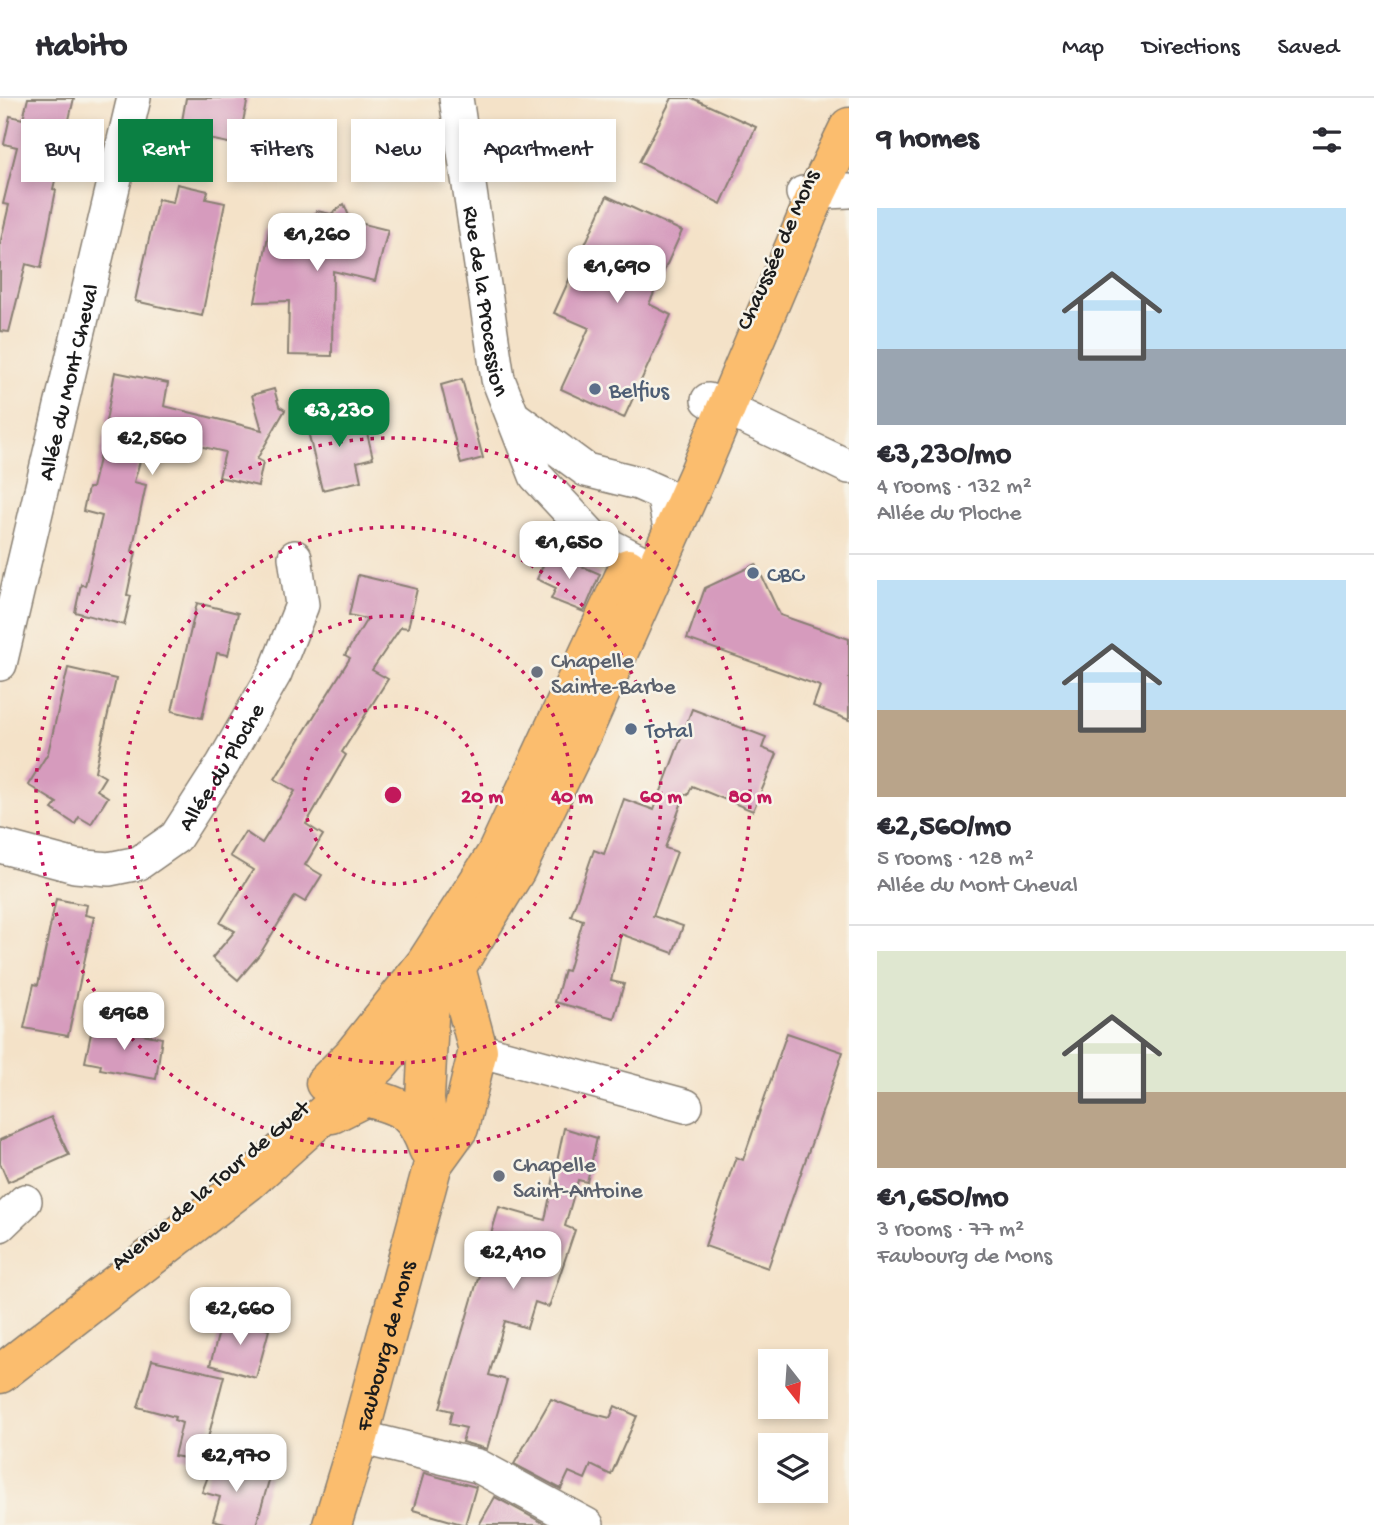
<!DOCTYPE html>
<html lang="en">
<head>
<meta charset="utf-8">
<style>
	body { margin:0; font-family:"Gochi Hand",sans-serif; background:#f2f2f3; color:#2b2b33; height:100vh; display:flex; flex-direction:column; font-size:26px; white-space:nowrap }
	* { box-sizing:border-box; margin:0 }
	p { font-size:23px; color:#7c7c81 }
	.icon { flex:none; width:38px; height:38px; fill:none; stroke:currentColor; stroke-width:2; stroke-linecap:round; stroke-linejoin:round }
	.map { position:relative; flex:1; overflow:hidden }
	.sheet { display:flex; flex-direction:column; background:#fff; width:525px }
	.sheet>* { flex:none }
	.hud { position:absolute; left:21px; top:21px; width:665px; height:63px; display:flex; gap:14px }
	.needle { width:46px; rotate:163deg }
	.buttons { position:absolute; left:758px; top:1251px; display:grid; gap:14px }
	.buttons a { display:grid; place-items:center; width:70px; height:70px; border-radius:0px; background:#fff; box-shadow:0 4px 10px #0003; font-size:35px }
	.price { position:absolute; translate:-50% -60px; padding:0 16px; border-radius:14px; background:#fff; color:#222; font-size:23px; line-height:46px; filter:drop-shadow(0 2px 4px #0008) }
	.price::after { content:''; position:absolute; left:50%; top:42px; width:21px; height:16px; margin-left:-10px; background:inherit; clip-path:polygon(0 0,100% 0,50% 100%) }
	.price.current { background:#0b8043; color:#fff }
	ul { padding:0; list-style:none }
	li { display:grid; align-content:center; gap:14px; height:371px; padding:0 28px }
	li+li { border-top:2px solid #e1e1e2 }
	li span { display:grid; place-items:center; height:217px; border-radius:0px; color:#555 }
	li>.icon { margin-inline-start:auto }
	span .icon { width:126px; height:126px; fill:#fffc; stroke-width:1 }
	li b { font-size:30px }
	h2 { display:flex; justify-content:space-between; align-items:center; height:84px; padding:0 28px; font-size:30px }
	.pill { padding:0 24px; border-radius:0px; background:#fff; box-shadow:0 4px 10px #0003; font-size:24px; line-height:63px }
	.pill.current { background:#0b8043; color:#fff }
	header { display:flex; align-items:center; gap:42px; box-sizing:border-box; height:98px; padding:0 35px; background:#fff; border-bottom:2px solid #e1e1e2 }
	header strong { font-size:33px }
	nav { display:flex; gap:38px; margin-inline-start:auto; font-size:24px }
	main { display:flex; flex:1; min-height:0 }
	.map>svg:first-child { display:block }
	.building { fill:#d69bbd }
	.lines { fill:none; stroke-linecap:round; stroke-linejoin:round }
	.minor-casing { stroke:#887f72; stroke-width:36 }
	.major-casing { stroke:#887f72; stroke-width:41 }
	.minor { stroke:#fff; stroke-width:33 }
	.major { stroke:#fbbd6e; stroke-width:38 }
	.ring { fill:none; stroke:#c2185b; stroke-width:3.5; stroke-dasharray:3.5 7 }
	.service-dot { fill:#5c6f8a; stroke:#f7f3e8; stroke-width:2.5 }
	.worship-dot { fill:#6b7280; stroke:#f7f3e8; stroke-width:2.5 }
	.labels { text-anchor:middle; stroke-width:5; stroke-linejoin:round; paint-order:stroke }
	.street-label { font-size:23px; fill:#1c1c1c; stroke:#f7f3e8 }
	.service-label { font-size:23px; fill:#4e5e75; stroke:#f7f3e8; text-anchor:start }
	.worship-label { font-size:23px; fill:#5b616d; stroke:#f7f3e8; text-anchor:start }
	.centre { fill:#c2185b; stroke:#f7f3e8; stroke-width:3.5 }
	.ring-label { font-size:21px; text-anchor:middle; font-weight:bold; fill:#c2185b; stroke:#f7f3e8; stroke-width:5; stroke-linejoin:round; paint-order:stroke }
</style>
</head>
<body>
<header>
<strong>Habito</strong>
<nav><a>Map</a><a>Directions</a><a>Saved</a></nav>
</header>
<main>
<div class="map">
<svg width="849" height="1427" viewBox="0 0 849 1427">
	<rect width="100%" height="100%" fill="#f7f3e8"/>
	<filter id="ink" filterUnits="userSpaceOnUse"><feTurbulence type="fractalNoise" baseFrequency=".0143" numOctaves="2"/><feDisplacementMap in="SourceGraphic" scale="14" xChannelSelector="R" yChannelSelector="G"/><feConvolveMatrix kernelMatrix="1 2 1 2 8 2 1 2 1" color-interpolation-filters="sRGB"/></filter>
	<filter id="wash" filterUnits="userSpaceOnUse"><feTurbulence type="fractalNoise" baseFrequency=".00686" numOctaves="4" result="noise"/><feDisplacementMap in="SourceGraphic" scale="28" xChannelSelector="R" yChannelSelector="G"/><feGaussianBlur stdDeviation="1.57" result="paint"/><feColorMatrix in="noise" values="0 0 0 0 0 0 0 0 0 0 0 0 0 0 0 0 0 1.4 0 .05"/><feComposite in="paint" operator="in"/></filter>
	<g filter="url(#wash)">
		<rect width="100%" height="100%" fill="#f4e2c8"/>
		<g id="blocks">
			<g class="building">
				<path d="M28 0H74L53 91 56 92 41 170 26 166 9 234 0 233V146L9 107 3 106 17 49 4 46 10 18 23 21Z"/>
				<path d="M186 0H248L238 47 204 40 207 27 182 23Z"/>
				<path d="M672 0H692L756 29 721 106 639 64Z"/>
				<path d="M177 86 208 93 206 101 225 105 202 218 135 203 158 101 173 104Z"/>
				<path d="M607 98 682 133 649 206 671 217 624 320 561 291 589 230 554 215Z"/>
				<path d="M344 106 351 123 388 132 375 183 333 173 332 258 288 257 289 203 255 204 270 128 296 135 317 113 331 116Z"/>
				<path d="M115 274 168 285 164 308 262 332 252 297 274 291 279 308 285 312 257 361 263 364 258 388 219 379 225 354 199 348 200 342 149 332 134 384 146 387 132 453 136 454 127 497 131 498 124 527 75 514 81 486 85 488 102 418 83 413 88 390H92L108 323H106Z"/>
				<path d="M462 281 483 360 461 366 441 287Z"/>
				<path d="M362 314 373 360 357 364 361 383 322 392 306 325Z"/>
				<path d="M549 454 600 476 584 514 551 501 556 490 537 481Z"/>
				<path d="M756 466 780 517 849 541V622L813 608 820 588 687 541 705 490Z"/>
				<path d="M358 477 417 491 408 530 401 529 372 572 388 581 342 654 346 657 306 726 323 737 305 767 322 777 305 804 295 798 260 856 238 882 212 860 235 833 220 825 253 772 230 758 245 734 262 745 295 693 275 681 350 560 345 557 367 521 349 517Z"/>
				<path d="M197 505 238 515 228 557 217 555 202 620 172 613Z"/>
				<path d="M68 570 116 581 95 673 105 679 97 692 108 699 91 726 79 719 75 726 52 711 57 705 28 687 48 655Z"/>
				<path d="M692 611 766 639 762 650 777 656 753 713 692 688 688 697 685 696 665 750 677 754 653 818 683 828 673 855 621 836 611 883 624 886 614 920 555 904 564 872 568 873 583 822 571 818 594 752 604 756 624 701 654 712Z"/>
				<path d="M56 801 87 807 85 817 94 819 68 938 24 930 34 886 38 887Z"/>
				<path d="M93 926 162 940 156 981 100 971 101 967 85 964Z"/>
				<path d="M787 935 843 954 768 1170 705 1148 736 1059 743 1062Z"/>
				<path d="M51 1019 69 1057 8 1084 0 1065V1042Z"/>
				<path d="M564 1030 597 1040 587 1084 578 1082 565 1128 575 1132 549 1209 535 1204 527 1230 505 1223 489 1277 507 1282 487 1351 462 1344 466 1330 449 1326 452 1313 440 1310 499 1109 545 1122Z"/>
				<path d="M223 1219 269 1232 256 1280 210 1267Z"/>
				<path d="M152 1262 224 1278 202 1363 174 1358 182 1325 174 1322 175 1319 138 1309Z"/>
				<path d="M551 1301 579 1312 610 1320 615 1308 637 1318 611 1377 591 1367 585 1381 569 1374 561 1391 514 1366Z"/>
				<path d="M214 1363 270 1379 256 1427H233L213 1422 220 1399 202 1394Z"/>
				<path d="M424 1375 476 1389 465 1427 413 1412Z"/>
				<path d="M495 1399 545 1426V1427H479Z"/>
			</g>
		</g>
	</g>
	<g filter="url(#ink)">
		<use href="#blocks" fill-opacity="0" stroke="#887f72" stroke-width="2"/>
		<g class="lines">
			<defs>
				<g id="minor">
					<path id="s1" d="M456 0 498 281 536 378 593 439 655 471"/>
					<path d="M803 95 849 93"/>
					<path d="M708 302 849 369"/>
					<path d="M514 319 586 372 638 385 663 396 671 435"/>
					<path id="s2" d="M0 566 134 0"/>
					<path id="s3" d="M0 748 75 768 109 771 139 765 176 739 223 666 275 575 302 507 295 459"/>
					<path d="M478 952 686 1008"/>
					<path d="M0 1127 25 1103"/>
					<path d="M359 1339 478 1368 587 1427"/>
				</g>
				<g id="major">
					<path d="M430 899 425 1001 433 1066"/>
					<path d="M325 985 352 958 425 866 496 756 628 470"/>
					<path d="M332 1016 366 999C403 1009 414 1013 428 1051"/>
					<path d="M0 1276 248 1084 379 967 431 906 456 870 516 772 584 632 699 374 817 95 849 29"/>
					<path id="s4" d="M332 1427 359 1339 433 1066 459 1030 478 952 456 870"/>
				</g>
			</defs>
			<use href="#minor" class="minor-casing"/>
			<use href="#major" class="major-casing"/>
			<use href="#minor" class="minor"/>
			<use href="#major" class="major"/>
		</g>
	</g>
	<g class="ring">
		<circle cx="393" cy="697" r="89"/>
		<circle cx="393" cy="697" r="179"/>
		<circle cx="393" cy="697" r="268"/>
		<circle cx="393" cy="697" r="357"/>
	</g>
	<g class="service-dot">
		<circle cx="595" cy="291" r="7"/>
		<circle cx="753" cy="475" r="7"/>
		<circle cx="631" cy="631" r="7"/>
	</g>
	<g class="worship-dot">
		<circle cx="537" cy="574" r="7"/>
		<circle cx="499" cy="1078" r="7"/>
	</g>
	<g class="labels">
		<g class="street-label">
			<text transform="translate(776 151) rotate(-66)" y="8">Chaussée de Mons</text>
			<text dy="8" stroke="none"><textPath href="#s1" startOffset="205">Rue de la Procession</textPath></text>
			<text dy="8" stroke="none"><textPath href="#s2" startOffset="290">Allée du Mont Cheval</textPath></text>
			<text dy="8" stroke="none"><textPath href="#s3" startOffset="271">Allée du Ploche</textPath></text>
			<text transform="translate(209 1086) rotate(-40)" y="8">Avenue de la Tour de Guet</text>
			<text dy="8" stroke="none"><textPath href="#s4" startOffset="187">Faubourg de Mons</textPath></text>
		</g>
		<g class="service-label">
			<text x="609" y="299">Belfius</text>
			<text x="767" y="483">CBC</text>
			<text x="645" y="639">Total</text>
		</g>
		<g class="worship-label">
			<text x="551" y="569">Chapelle<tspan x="551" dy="26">Sainte-Barbe</tspan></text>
			<text x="513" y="1073">Chapelle<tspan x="513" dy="26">Saint-Antoine</tspan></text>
		</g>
	</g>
	<circle cx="393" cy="697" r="10" class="centre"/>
	<g class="ring-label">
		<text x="482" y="704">20 m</text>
		<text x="572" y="704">40 m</text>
		<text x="661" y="704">60 m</text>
		<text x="750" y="704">80 m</text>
	</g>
</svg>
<div class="buttons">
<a><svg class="needle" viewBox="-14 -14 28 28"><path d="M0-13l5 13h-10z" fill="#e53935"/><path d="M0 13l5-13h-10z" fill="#7c7c81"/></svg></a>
<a><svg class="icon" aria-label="layers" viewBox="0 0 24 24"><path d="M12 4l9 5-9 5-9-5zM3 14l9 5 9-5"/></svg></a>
</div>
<b class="price" style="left:317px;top:175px">€1,260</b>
<b class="price" style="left:617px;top:207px">€1,690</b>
<b class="price current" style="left:339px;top:351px">€3,230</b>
<b class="price" style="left:152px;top:379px">€2,560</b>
<b class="price" style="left:569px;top:483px">€1,650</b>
<b class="price" style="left:124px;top:954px">€968</b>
<b class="price" style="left:513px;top:1193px">€2,410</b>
<b class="price" style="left:240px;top:1249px">€2,660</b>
<b class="price" style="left:236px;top:1396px">€2,970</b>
<div class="hud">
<a class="pill">Buy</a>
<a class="pill current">Rent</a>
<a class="pill">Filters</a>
<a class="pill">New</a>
<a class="pill">Apartment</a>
</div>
</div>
<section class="sheet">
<h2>9 homes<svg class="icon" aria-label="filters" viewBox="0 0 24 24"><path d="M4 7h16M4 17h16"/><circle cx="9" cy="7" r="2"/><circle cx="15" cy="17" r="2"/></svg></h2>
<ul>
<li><span style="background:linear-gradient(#bfe0f5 65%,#9aa5b1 0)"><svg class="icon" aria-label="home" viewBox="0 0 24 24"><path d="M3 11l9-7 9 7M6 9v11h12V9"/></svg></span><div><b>€3,230/mo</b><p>4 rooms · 132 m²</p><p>Allée du Ploche</p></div></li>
<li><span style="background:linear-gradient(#bfe0f5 60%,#b9a48a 0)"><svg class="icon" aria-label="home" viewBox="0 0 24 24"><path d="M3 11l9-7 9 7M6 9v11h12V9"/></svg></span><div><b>€2,560/mo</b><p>5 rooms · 128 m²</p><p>Allée du Mont Cheval</p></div></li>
<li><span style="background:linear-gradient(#dfe7d0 65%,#b9a48a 0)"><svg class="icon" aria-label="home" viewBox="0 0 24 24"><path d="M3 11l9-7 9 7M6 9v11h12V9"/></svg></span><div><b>€1,650/mo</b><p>3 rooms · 77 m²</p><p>Faubourg de Mons</p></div></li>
</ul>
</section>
</main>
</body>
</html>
